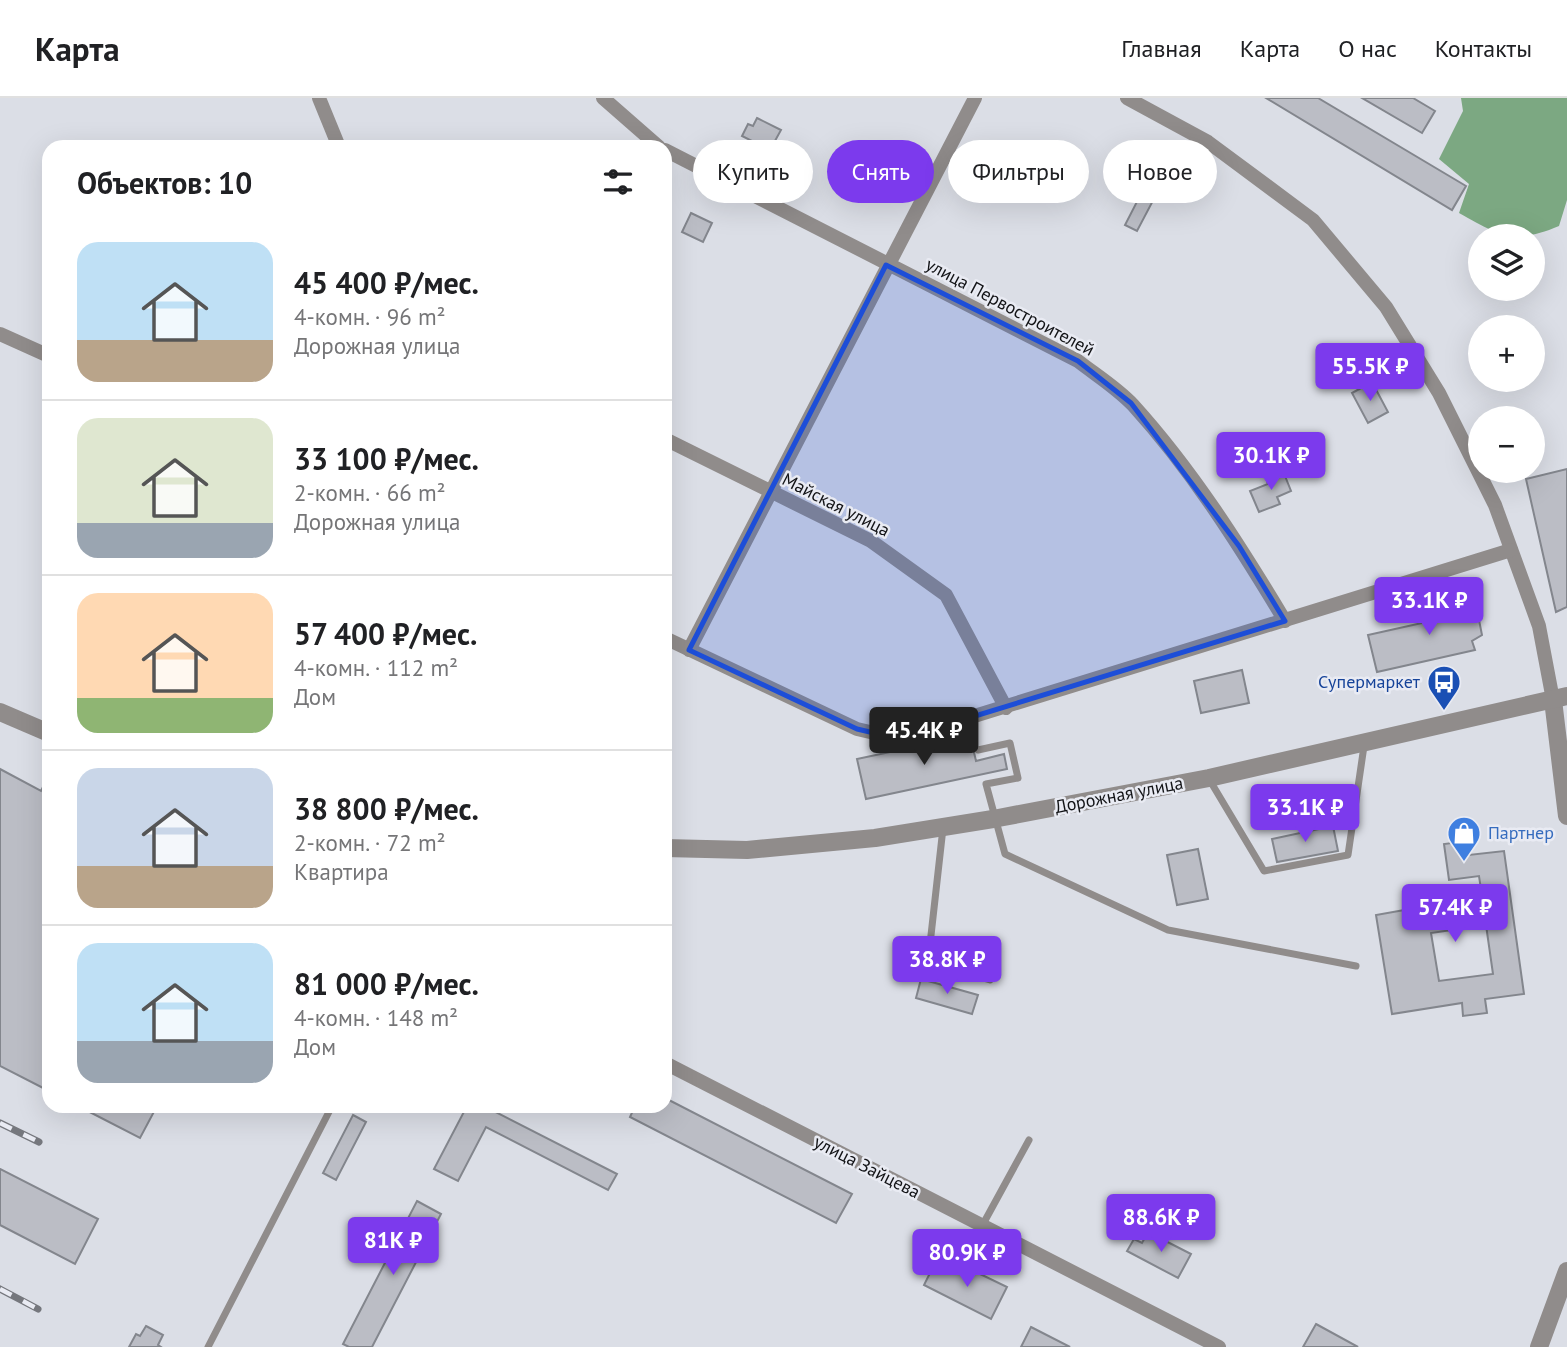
<!DOCTYPE html>
<html lang="ru">
<head>
<meta charset="utf-8">
<style>
	body { margin:0; font-family:"PT Sans",sans-serif; background:#f2f2f2; color:#202124; height:100vh; display:flex; flex-direction:column; font-size:26px; white-space:nowrap }
	* { box-sizing:border-box; margin:0 }
	p { font-size:23px; color:#757577 }
	.icon { flex:none; width:38px; height:38px; fill:none; stroke:currentColor; stroke-width:2; stroke-linecap:round; stroke-linejoin:round }
	.map { position:relative; flex:1; overflow:hidden }
	.drawer { position:absolute; left:42px; top:42px; width:630px; height:973px; display:flex; flex-direction:column; background:#fff; border-radius:21px; box-shadow:0 7px 28px #0002 }
	.drawer>* { flex:none }
	.banner { position:absolute; left:693px; top:42px; width:665px; height:63px; display:flex; gap:14px }
	.buttons { position:absolute; left:1468px; top:126px; display:grid; gap:14px }
	.buttons a { display:grid; place-items:center; width:77px; height:77px; border-radius:50%; background:#fff; box-shadow:0 7px 28px #0002; font-size:35px }
	.price { position:absolute; translate:-50% -60px; padding:0 16px; border-radius:7px; background:#7c3aed; color:#fff; font-size:23px; line-height:46px; filter:drop-shadow(0 2px 4px #0008) }
	.price::after { content:''; position:absolute; left:50%; top:42px; width:21px; height:16px; margin-left:-10px; background:inherit; clip-path:polygon(0 0,100% 0,50% 100%) }
	.price.on { background:#222; color:#fff }
	ul { padding:0; list-style:none }
	li { display:flex; align-items:center; gap:21px; height:175px; padding:0 35px }
	li+li { border-top:2px solid #e0e0e0 }
	li span { display:grid; place-items:center; flex:none; width:196px; height:140px; border-radius:21px; color:#555 }
	li>.icon { margin-inline-start:auto }
	span .icon { width:84px; height:84px; fill:#fffc; stroke-width:1 }
	li b { font-size:30px }
	h2 { display:flex; justify-content:space-between; align-items:center; height:84px; padding:0 35px; font-size:30px }
	.pill { padding:0 24px; border-radius:32px; background:#fff; box-shadow:0 7px 28px #0002; font-size:24px; line-height:63px }
	.pill.on { background:#7c3aed; color:#fff }
	header { display:flex; align-items:center; gap:42px; box-sizing:border-box; height:98px; padding:0 35px; background:#fff; border-bottom:2px solid #e0e0e0 }
	header strong { font-size:33px }
	nav { display:flex; gap:38px; margin-inline-start:auto; font-size:24px }
	.map>svg:first-child { display:block }
	.forest { fill:#7ca882 }
	.building { fill:#bbbdc5; stroke:#83868d; stroke-width:2; fill-rule:evenodd }
	.lines { fill:none; stroke-linecap:round; stroke-linejoin:round }
	.service { stroke:#908c8b; stroke-width:7 }
	.minor { stroke:#908c8b; stroke-width:14 }
	.tertiary { stroke:#908c8b; stroke-width:18 }
	.rail-casing { stroke:#75777d; stroke-width:7 }
	.rail { stroke:#e9ebf3; stroke-width:4.5; stroke-dasharray:13; stroke-linecap:butt }
	.marked { fill:#1d4ed8; fill-opacity:0.2; stroke:#1d4ed8; stroke-width:5; stroke-linejoin:round }
	.labels { text-anchor:middle; stroke-width:5; stroke-linejoin:round; paint-order:stroke }
	.street-label { font-size:18px; fill:#121316; stroke:#e9ebf3 }
	.transit-label { font-size:18px; fill:#164399; stroke:#e9ebf3; text-anchor:end }
	.shop-label { font-size:18px; fill:#366cbe; stroke:#e9ebf3; text-anchor:start }
</style>
</head>
<body>
<header>
<strong>Карта</strong>
<nav><a>Главная</a><a>Карта</a><a>О нас</a><a>Контакты</a></nav>
</header>
<div class="map">
<svg width="1567" height="1249" viewBox="0 0 1567 1249">
	<rect width="100%" height="100%" fill="#dbdee6"/>
	<path class="forest" d="M1461 0H1567V102L1559 128C1515 147 1498 137 1459 115L1469 86 1439 61 1463 13Z"/>
	<g class="building">
		<path d="M1266 0H1318L1466 88 1452 112Z"/>
		<path d="M1362 0H1413L1435 13 1422 35Z"/>
		<path d="M757 20 781 32 770 52 742 38 748 26 753 28Z"/>
		<path d="M1138 61 1167 76 1137 133 1125 127 1142 94 1125 85Z"/>
		<path d="M691 115 712 125 703 144 682 134Z"/>
		<path d="M1372 284 1388 314 1368 325 1352 295Z"/>
		<path d="M1567 371V509L1556 514 1526 381Z"/>
		<path d="M1283 373 1291 393 1277 399 1280 406 1259 414 1250 393 1268 386 1266 380Z"/>
		<path d="M1474 497 1482 537 1472 543 1475 552 1377 574 1368 537 1440 521 1436 505Z"/>
		<path d="M1242 572 1249 605 1201 615 1194 583Z"/>
		<path d="M970 637 976 663 1004 656 1007 671 866 701 857 661Z"/>
		<path d="M0 671 41 693 49 677V993L0 968Z"/>
		<path d="M1333 728 1338 753 1277 764 1272 741Z"/>
		<path d="M1467 743 1469 757 1504 753 1524 896 1485 901 1487 915 1463 918 1462 905 1392 916 1376 817 1427 808 1429 818 1484 811 1479 778 1449 782 1444 746ZM1486 827 1493 876 1439 883 1431 835Z"/>
		<path d="M1198 751 1208 801 1177 807 1167 757Z"/>
		<path d="M921 881 978 897 972 916 916 900Z"/>
		<path d="M665 1000 852 1096 836 1125 630 1019 635 1008H665Z"/>
		<path d="M78 1008H157L140 1040Z"/>
		<path d="M467 1008H484L617 1076 608 1092 486 1029 458 1083 434 1071Z"/>
		<path d="M353 1017 366 1024 336 1082 323 1075Z"/>
		<path d="M0 1071 98 1121 75 1166 0 1127Z"/>
		<path d="M417 1103 441 1116 372 1249H349L343 1246Z"/>
		<path d="M1148 1134 1191 1156 1178 1180 1127 1153 1134 1141 1142 1145Z"/>
		<path d="M936 1163 970 1180 974 1173 1007 1189 991 1221 924 1187Z"/>
		<path d="M1316 1226 1358 1249H1303Z"/>
		<path d="M146 1228 163 1237 158 1247 161 1249H129L136 1236 140 1238Z"/>
		<path d="M1031 1229 1070 1249H1021Z"/>
	</g>
	<g class="lines">
		<g class="service">
			<path d="M978 652 1010 645 1018 680 986 686 1005 756 1168 832 1356 868"/>
			<path d="M1209 681 1264 773 1348 757 1364 648"/>
			<path d="M943 730 928 864 990 882"/>
			<path d="M982 1128 1029 1042"/>
			<path d="M208 1249 332 1008"/>
		</g>
		<g class="minor">
			<path d="M319 0 339 49"/>
			<path d="M603 0 659 49"/>
			<path d="M1127 0 1208 44 1313 122 1386 209 1439 295 1495 407 1539 528 1553 602"/>
			<path d="M665 52 1078 263C1096 277 1117 290 1133 307 1192 372 1240 448 1285 523"/>
			<path d="M0 236 49 258"/>
			<path d="M665 341 871 443 946 497 1006 610"/>
			<path d="M665 540 857 631 900 641 1511 452"/>
			<path d="M689 552 975 0"/>
			<path d="M665 965 1219 1249"/>
		</g>
		<g class="tertiary">
			<path d="M1553 602 1567 718"/>
			<path d="M0 614 49 635"/>
			<path d="M665 750 747 752 875 740 993 721 1209 680 1567 598"/>
			<path d="M1539 1249 1567 1173"/>
		</g>
		<defs>
			<g id="rail">
				<path d="M0 1025 39 1044"/>
				<path d="M0 1191 38 1211"/>
			</g>
		</defs>
		<use href="#rail" class="rail-casing"/>
		<use href="#rail" class="rail"/>
	</g>
	<path class="marked" d="M886 167 1078 263 1131 305 1239 448 1285 523 900 641 857 631 689 552Z"/>
	<defs>
		<symbol id="bus-pin" viewBox="-11 -11 22 30"><path d="M0 17L-7.5 6A9.5 9.5 0 1 1 7.5 6Z" fill="#1a4fb4" stroke="#e9ebf3"/><path d="M-5-6H5V4H4V6H2V4H-2V6H-4V4H-5ZM-3.5-4V0h7V-4ZM-3.5 1.2v1.5H-2V1.2ZM2 1.2v1.5H3.5V1.2Z" fill="#fff"/></symbol>
		<symbol id="shop-pin" viewBox="-11 -11 22 30"><path d="M0 17L-7.5 6A9.5 9.5 0 1 1 7.5 6Z" fill="#3f7fe0" stroke="#e9ebf3"/><path d="M-5-2.5h2.3a2.7 3.5 0 0 1 5.4 0H5L5.5 6h-11ZM-1.5-2.5h3a1.5 2.3 0 0 0-3 0Z" fill="#fff"/></symbol>
	</defs>
	<g fill-rule="evenodd">
		<use href="#bus-pin" x="1425" y="565" width="38" height="52"/>
		<use href="#shop-pin" x="1445" y="716" width="38" height="52"/>
	</g>
	<g class="labels">
		<g class="street-label">
			<text transform="translate(1010 209) rotate(28)" y="6">улица Первостроителей</text>
			<text transform="translate(836 407) rotate(27)" y="6">Майская улица</text>
			<text transform="translate(1119 697) rotate(-11)" y="6">Дорожная улица</text>
			<text transform="translate(867 1069) rotate(27)" y="6">улица Зайцева</text>
		</g>
		<g class="transit-label">
			<text x="1420" y="590">Супермаркет</text>
		</g>
		<g class="shop-label">
			<text x="1488" y="741">Партнер</text>
		</g>
	</g>
</svg>
<div class="buttons">
<a><svg class="icon" aria-label="layers" viewBox="0 0 24 24"><path d="M12 4l9 5-9 5-9-5zM3 14l9 5 9-5"/></svg></a>
<a>+</a>
<a>−</a>
</div>
<b class="price" style="left:1370px;top:305px">55.5K ₽</b>
<b class="price" style="left:1271px;top:394px">30.1K ₽</b>
<b class="price" style="left:1429px;top:539px">33.1K ₽</b>
<b class="price on" style="left:924px;top:669px">45.4K ₽</b>
<b class="price" style="left:1305px;top:746px">33.1K ₽</b>
<b class="price" style="left:1455px;top:846px">57.4K ₽</b>
<b class="price" style="left:947px;top:898px">38.8K ₽</b>
<b class="price" style="left:1161px;top:1156px">88.6K ₽</b>
<b class="price" style="left:393px;top:1179px">81K ₽</b>
<b class="price" style="left:967px;top:1191px">80.9K ₽</b>
<div class="banner">
<a class="pill">Купить</a>
<a class="pill on">Снять</a>
<a class="pill">Фильтры</a>
<a class="pill">Новое</a>
</div>
<section class="drawer">
<h2>Объектов: 10<svg class="icon" aria-label="filters" viewBox="0 0 24 24"><path d="M4 7h16M4 17h16"/><circle cx="9" cy="7" r="2"/><circle cx="15" cy="17" r="2"/></svg></h2>
<ul>
<li><span style="background:linear-gradient(#bfe0f5 70%,#b9a48a 0)"><svg class="icon" aria-label="home" viewBox="0 0 24 24"><path d="M3 11l9-7 9 7M6 9v11h12V9"/></svg></span><div><b>45 400 ₽/мес.</b><p>4-комн. · 96 m²</p><p>Дорожная улица</p></div></li>
<li><span style="background:linear-gradient(#dfe7d0 75%,#9aa5b1 0)"><svg class="icon" aria-label="home" viewBox="0 0 24 24"><path d="M3 11l9-7 9 7M6 9v11h12V9"/></svg></span><div><b>33 100 ₽/мес.</b><p>2-комн. · 66 m²</p><p>Дорожная улица</p></div></li>
<li><span style="background:linear-gradient(#ffd9b3 75%,#8fb573 0)"><svg class="icon" aria-label="home" viewBox="0 0 24 24"><path d="M3 11l9-7 9 7M6 9v11h12V9"/></svg></span><div><b>57 400 ₽/мес.</b><p>4-комн. · 112 m²</p><p>Дом</p></div></li>
<li><span style="background:linear-gradient(#c9d6e8 70%,#b9a48a 0)"><svg class="icon" aria-label="home" viewBox="0 0 24 24"><path d="M3 11l9-7 9 7M6 9v11h12V9"/></svg></span><div><b>38 800 ₽/мес.</b><p>2-комн. · 72 m²</p><p>Квартира</p></div></li>
<li><span style="background:linear-gradient(#bfe0f5 70%,#9aa5b1 0)"><svg class="icon" aria-label="home" viewBox="0 0 24 24"><path d="M3 11l9-7 9 7M6 9v11h12V9"/></svg></span><div><b>81 000 ₽/мес.</b><p>4-комн. · 148 m²</p><p>Дом</p></div></li>
</ul>
</section>
</div>
</body>
</html>
